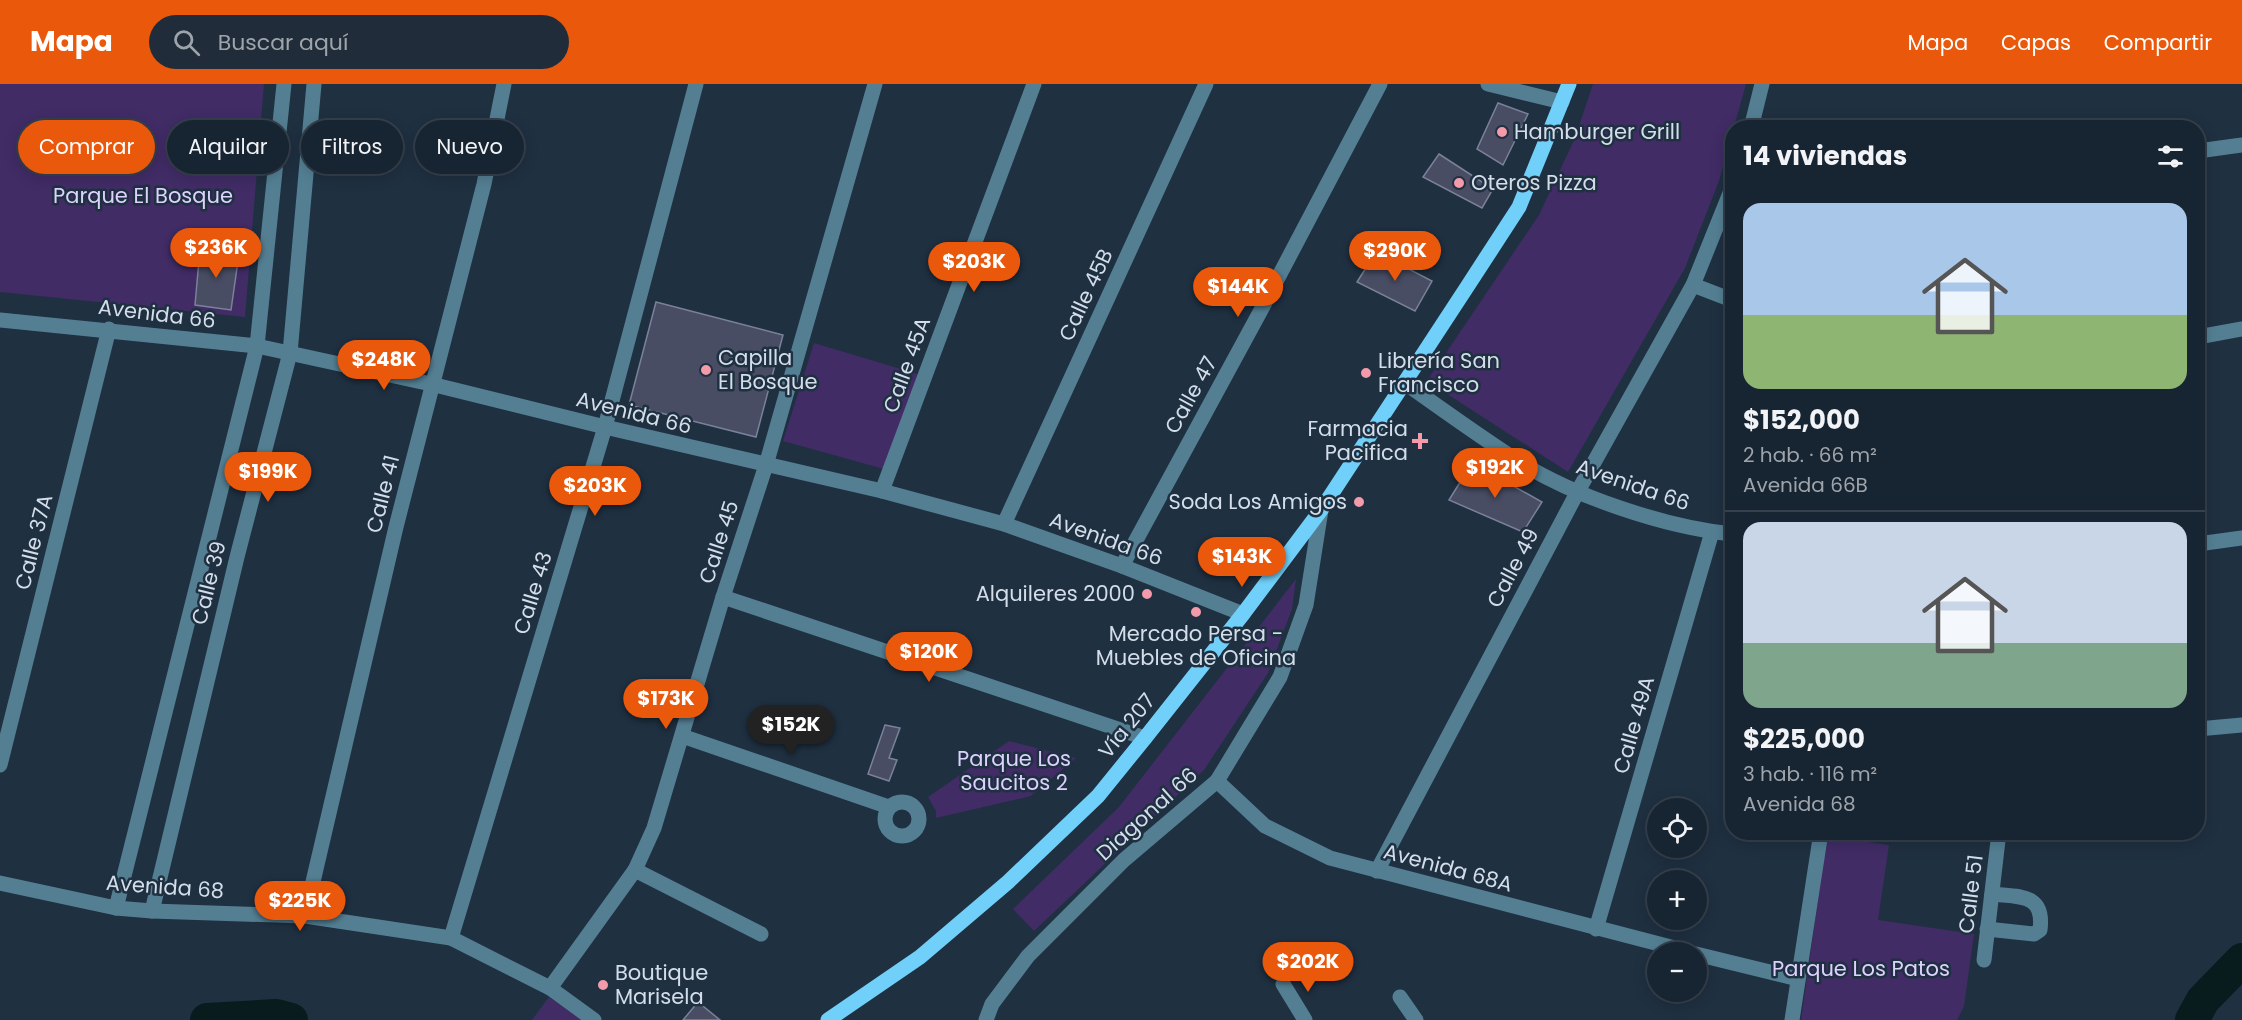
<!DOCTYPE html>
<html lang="es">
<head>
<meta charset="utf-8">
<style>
	body { margin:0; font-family:Poppins,sans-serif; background:#202c39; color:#f1f3f6; height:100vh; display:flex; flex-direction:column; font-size:22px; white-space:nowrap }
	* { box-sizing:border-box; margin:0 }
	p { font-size:20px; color:#9ea4ab }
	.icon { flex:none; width:33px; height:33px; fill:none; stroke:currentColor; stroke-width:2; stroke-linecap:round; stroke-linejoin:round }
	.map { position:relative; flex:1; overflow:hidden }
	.panel { position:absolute; left:1725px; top:36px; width:480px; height:720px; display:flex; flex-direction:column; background:#172431; border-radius:24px; box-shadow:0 3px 15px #0003,0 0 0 2px #36414d }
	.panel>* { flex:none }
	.top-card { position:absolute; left:18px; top:36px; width:570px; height:54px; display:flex; gap:12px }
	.tools { position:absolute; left:1647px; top:714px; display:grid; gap:12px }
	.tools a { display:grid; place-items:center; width:60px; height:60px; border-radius:50%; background:#172431; box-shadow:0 3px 15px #0003,0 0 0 2px #36414d; font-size:30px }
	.price { position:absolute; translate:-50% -51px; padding:0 14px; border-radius:21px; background:#ea580c; color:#fff; font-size:20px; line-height:39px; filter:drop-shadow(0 2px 3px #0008) }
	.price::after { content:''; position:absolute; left:50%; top:36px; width:18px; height:14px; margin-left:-9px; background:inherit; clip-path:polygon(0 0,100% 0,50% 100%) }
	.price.active { background:#222; color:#fff }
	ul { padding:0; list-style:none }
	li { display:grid; align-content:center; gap:12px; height:318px; padding:0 18px }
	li+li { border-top:2px solid #36414d }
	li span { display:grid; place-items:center; height:186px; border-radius:18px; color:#555 }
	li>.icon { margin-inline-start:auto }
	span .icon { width:108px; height:108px; fill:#fffc; stroke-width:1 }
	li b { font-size:26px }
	h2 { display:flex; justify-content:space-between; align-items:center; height:72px; padding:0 18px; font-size:26px }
	.chip { padding:0 21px; border-radius:27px; background:#172431; box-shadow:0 3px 15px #0003,0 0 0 2px #36414d; font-size:21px; line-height:54px }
	.chip.active { background:#ea580c; color:#fff }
	header { display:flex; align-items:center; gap:36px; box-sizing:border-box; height:84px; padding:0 30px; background:#ea580c; color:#fff }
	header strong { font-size:28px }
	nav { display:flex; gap:33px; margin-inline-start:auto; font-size:21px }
	.search { width:420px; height:54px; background:#202c39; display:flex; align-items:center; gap:15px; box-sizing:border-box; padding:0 21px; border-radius:33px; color:#9ea4ab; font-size:22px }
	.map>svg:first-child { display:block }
	.green { fill:#412c66 }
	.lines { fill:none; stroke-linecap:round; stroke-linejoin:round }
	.river { stroke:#081b1d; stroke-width:34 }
	.building { fill:#484d64; stroke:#7b819a; stroke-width:1.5 }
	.minor { stroke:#547f93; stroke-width:15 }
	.major { stroke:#71d0f9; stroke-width:15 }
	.poi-dot { fill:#f39aab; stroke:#1f3041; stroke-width:2 }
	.labels { text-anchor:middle; stroke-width:5; stroke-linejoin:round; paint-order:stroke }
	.poi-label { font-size:21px; fill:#d4deea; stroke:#1f3041; text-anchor:start }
	.park-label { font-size:21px; fill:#ddd1fd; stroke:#1f3041 }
	.street-label { font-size:21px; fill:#d4deea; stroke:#1f3041 }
</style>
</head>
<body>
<header>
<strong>Mapa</strong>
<div class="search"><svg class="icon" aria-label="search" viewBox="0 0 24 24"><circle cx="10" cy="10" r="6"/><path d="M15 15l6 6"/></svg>Buscar aquí</div>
<nav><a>Mapa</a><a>Capas</a><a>Compartir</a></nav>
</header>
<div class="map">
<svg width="2242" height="936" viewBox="0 0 2242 936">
	<rect width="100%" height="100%" fill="#1f3041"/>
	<g class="green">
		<path d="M0 0H264L245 233 0 208Z"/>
		<path d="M1593 0H1746L1719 97 1685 184 1568 388 1427 297 1539 131 1575 54Z"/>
		<path d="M814 259 924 292 891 387 783 357Z"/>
		<path d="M1296 495 1292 525 1268 589 1204 686 1034 847 1013 825 1119 723Z"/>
		<path d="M1009 657 1076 674 1031 712 936 734V727L928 713Z"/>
		<path d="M1827 752 1889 761 1878 836 1974 850 1964 922 1957 936H1801Z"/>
		<path d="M549 913 582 936H532Z"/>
	</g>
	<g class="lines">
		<g class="river">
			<path d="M207 936 276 932 291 936"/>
			<path d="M2192 936 2203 916 2242 876"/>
		</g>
	</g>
	<g class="building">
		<path d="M1498 19 1528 30 1503 81 1477 65Z"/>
		<path d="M1439 70 1493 105 1482 124 1423 93Z"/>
		<path d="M200 165 239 170 231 226 195 221Z"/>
		<path d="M1376 168 1432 197 1415 227 1357 198Z"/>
		<path d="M656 218 783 251 756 353 629 321Z"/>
		<path d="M1472 379 1542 418 1523 448 1449 416Z"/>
		<path d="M885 641 900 644 889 674 897 676 889 697 868 690Z"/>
		<path d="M698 918 720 936H683Z"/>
	</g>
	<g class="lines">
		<g class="minor">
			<path d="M1488 0 1562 18"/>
			<path d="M1751 44 1762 0"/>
			<path d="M2198 67 2242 61"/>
			<path d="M1693 201 1732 216"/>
			<path d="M0 236 257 262 431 300 605 343 882 407 1004 440 1122 482 1243 530"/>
			<path d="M2198 253 2242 245"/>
			<path d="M1405 299C1442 325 1479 352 1518 377 1575 413 1665 443 1732 450"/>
			<path d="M882 407 1034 0"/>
			<path d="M1004 440 1206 0"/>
			<path d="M2198 460 2242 454"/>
			<path d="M1122 482 1260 228 1380 0"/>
			<path d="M723 513 1145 654"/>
			<path d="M2198 645 2242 641"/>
			<path d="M682 652 889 723"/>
			<path d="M0 681 109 245"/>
			<path d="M1217 697 1265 742 1330 774 1690 868"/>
			<circle cx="902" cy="735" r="17"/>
			<path d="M635 786 761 850"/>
			<path d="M1377 787 1578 407 1693 201 1732 104"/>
			<path d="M0 799 116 824 152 827 305 832 451 854 550 904 594 936"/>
			<path d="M116 824 257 262 284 0"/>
			<path d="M152 827 237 473 290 269 314 0"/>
			<path d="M305 832 396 443 484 100 504 0"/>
			<path d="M1596 845 1712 448"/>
			<path d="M1987 845 2034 850 2040 846C2045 809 2019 813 1992 810"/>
			<path d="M451 854 605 343 696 0"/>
			<path d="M1696 870 1798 895"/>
			<path d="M1984 876 1999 748"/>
			<path d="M1283 900 1305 936"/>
			<path d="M550 904 635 786 654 744 723 513 766 381 875 0"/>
			<path d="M1400 913 1416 936"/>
			<path d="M986 936 992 920 1028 872 1124 776 1217 697 1280 593 1306 521 1321 426"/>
			<path d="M1792 936 1821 748"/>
		</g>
		<path class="major" d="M828 936 920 873 1008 798 1098 712 1145 654 1243 530 1321 426 1467 203 1519 123 1569 0"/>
	</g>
	<g class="poi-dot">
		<circle cx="1502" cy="48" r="6"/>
		<circle cx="1459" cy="99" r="6"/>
		<circle cx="706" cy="286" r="6"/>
		<circle cx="1366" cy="289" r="6"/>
		<path d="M1417 348h6v6h6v6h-6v6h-6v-6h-6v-6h6z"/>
		<circle cx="1359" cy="418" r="6"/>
		<circle cx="1147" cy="510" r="6"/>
		<circle cx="1196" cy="528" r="6"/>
		<circle cx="603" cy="901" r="6"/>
	</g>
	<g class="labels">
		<g class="poi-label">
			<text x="1514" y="55">Hamburger Grill</text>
			<text x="1471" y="106">Oteros Pizza</text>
			<text x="718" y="281">Capilla<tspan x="718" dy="24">El Bosque</tspan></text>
			<text x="1378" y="284">Librería San<tspan x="1378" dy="24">Francisco</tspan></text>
			<text x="1408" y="352" text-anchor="end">Farmacia<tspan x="1408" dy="24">Pacifica</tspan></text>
			<text x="1347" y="425" text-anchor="end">Soda Los Amigos</text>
			<text x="1135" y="517" text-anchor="end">Alquileres 2000</text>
			<text x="1196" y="557" text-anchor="middle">Mercado Persa -<tspan x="1196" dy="24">Muebles de Oficina</tspan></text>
			<text x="615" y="896">Boutique<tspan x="615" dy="24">Marisela</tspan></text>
		</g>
		<g class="park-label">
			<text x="143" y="119">Parque El Bosque</text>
			<text x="1014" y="682">Parque Los<tspan x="1014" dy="24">Saucitos 2</tspan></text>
			<text x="1861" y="892">Parque Los Patos</text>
		</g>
		<g class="street-label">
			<text transform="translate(1086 211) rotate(-65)" y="7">Calle 45B</text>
			<text transform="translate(157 230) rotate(7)" y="7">Avenida 66</text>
			<text transform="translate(907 281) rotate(-70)" y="7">Calle 45A</text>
			<text transform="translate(1191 311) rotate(-61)" y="7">Calle 47</text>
			<text transform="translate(634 329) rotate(14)" y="7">Avenida 66</text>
			<text transform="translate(1633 401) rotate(19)" y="7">Avenida 66</text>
			<text transform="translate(383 410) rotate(-76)" y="7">Calle 41</text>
			<text transform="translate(1106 455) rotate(20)" y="7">Avenida 66</text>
			<text transform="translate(34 458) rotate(-76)" y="7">Calle 37A</text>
			<text transform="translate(719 458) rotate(-72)" y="7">Calle 45</text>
			<text transform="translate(1513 484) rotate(-62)" y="7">Calle 49</text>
			<text transform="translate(209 499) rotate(-76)" y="7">Calle 39</text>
			<text transform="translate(533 509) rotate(-73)" y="7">Calle 43</text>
			<text transform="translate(1634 641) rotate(-74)" y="7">Calle 49A</text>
			<text transform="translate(1127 642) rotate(-51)" y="7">Vía 207</text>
			<text transform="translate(1147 730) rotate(-42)" y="7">Diagonal 66</text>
			<text transform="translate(1448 784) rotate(15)" y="7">Avenida 68A</text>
			<text transform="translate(165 803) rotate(4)" y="7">Avenida 68</text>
			<text transform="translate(1971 810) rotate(-83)" y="7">Calle 51</text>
		</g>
	</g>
</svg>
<div class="tools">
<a><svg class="icon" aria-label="locate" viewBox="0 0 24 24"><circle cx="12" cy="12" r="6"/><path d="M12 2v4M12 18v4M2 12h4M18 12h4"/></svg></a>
<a>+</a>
<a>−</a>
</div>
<b class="price" style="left:216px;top:195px">$236K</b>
<b class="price" style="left:1395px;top:198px">$290K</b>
<b class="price" style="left:974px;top:209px">$203K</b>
<b class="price" style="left:1238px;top:234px">$144K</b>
<b class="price" style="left:384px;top:307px">$248K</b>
<b class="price" style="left:1495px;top:415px">$192K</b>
<b class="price" style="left:268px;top:419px">$199K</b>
<b class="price" style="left:595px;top:433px">$203K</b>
<b class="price" style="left:1242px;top:504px">$143K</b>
<b class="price" style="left:929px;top:599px">$120K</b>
<b class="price" style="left:666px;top:646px">$173K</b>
<b class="price active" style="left:791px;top:672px">$152K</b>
<b class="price" style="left:300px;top:848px">$225K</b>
<b class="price" style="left:1308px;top:909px">$202K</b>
<div class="top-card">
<a class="chip active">Comprar</a>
<a class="chip">Alquilar</a>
<a class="chip">Filtros</a>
<a class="chip">Nuevo</a>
</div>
<section class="panel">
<h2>14 viviendas<svg class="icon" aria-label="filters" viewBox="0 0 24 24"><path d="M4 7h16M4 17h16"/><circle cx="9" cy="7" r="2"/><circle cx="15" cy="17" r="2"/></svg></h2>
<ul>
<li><span style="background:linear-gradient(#a9c7e8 60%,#8fb573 0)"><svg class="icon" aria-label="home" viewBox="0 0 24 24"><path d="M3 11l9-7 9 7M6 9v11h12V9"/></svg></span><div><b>$152,000</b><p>2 hab. · 66 m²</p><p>Avenida 66B</p></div></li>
<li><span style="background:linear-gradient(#c9d6e8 65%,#7fa58c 0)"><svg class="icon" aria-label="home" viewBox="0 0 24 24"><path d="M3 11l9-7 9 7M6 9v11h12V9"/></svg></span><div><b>$225,000</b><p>3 hab. · 116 m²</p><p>Avenida 68</p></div></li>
</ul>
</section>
</div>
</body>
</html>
